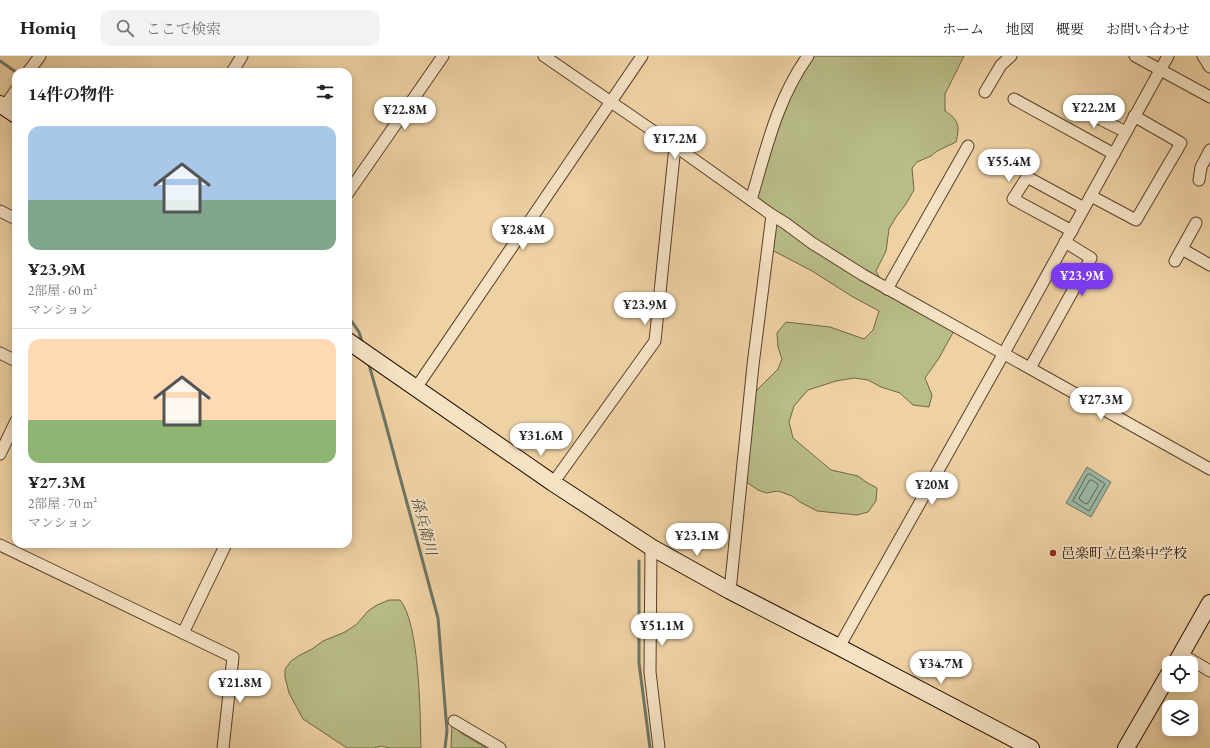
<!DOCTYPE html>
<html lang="ja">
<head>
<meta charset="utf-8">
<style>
	body { margin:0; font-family:"EB Garamond","Noto Serif JP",serif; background:#f2f2f2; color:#202124; height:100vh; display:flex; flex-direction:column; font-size:15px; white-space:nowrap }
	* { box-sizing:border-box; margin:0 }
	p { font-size:13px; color:#757577 }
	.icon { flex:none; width:22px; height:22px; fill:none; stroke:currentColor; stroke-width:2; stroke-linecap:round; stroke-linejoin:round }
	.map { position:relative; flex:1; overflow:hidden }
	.sheet { position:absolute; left:12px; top:12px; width:340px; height:480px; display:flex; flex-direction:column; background:#fff; border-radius:12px; box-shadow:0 2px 10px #0003 }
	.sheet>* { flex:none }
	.fabs { position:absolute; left:1162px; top:600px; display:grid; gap:8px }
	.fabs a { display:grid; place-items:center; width:36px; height:36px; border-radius:8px; background:#fff; box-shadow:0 2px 10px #0003; font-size:20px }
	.price { position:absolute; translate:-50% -34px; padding:0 9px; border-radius:14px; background:#fff; color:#222; font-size:13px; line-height:26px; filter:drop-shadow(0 1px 2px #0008) }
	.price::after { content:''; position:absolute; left:50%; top:24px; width:12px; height:9px; margin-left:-6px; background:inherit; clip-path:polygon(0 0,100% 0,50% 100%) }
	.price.on { background:#7c3aed; color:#fff }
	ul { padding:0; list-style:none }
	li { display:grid; align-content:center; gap:8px; height:212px; padding:0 16px }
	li+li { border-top:1px solid #e0e0e0 }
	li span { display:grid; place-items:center; height:124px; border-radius:12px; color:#555 }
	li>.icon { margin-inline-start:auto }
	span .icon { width:72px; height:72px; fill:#fffc; stroke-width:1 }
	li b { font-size:17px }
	h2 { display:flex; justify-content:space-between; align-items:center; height:48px; padding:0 16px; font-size:17px }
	header { display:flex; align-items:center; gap:24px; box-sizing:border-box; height:56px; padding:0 20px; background:#fff; border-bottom:1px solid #e0e0e0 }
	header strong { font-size:19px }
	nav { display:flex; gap:22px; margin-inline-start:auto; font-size:14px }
	.search { width:280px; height:36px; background:#f2f2f2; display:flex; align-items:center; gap:10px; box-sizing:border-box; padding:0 14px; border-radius:12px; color:#757577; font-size:15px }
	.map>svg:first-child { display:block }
	.green { fill:#b8bc86; stroke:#706644 }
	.water { fill:#9ab8a6; stroke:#6c7564 }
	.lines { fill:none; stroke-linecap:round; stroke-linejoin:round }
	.shore { stroke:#606454; stroke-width:1 }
	.stream { stroke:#6c7564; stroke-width:3 }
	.street-casing { stroke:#59402a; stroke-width:13 }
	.secondary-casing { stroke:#271001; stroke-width:18 }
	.street { stroke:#f5e2c4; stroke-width:11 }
	.secondary { stroke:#f5e2c4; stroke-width:16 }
	.poi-dot { fill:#8f2418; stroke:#f5e2c4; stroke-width:1.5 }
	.labels { text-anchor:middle; stroke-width:3.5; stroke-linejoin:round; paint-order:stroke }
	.poi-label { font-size:14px; fill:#271001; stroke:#f5e2c4; text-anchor:start }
	.water-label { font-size:15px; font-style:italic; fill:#4f4b3b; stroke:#f5e2c4 }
</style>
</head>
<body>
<header>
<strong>Homiq</strong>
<div class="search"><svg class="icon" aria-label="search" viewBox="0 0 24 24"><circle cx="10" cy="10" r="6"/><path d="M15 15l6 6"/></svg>ここで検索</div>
<nav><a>ホーム</a><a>地図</a><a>概要</a><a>お問い合わせ</a></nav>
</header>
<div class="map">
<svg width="1210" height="692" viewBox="0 0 1210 692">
	<rect width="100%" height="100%" fill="#efd2a4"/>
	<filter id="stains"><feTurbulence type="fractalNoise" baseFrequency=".005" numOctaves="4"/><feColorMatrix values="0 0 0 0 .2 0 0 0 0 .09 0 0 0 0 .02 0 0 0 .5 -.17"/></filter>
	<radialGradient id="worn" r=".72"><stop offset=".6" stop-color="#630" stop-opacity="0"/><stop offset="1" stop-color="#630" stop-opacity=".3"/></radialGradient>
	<g class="green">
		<path d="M814 0H964L945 38V55C959 64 960 70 956 86L937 95 931 100 917 106 912 112 914 134 906 148 896 161 889 173 886 195 876 215 888 237 955 273 939 302 925 322 932 339 929 351 913 349 900 337 881 331 868 324 854 322 836 325 808 334 794 350 789 366 793 382 831 414 858 420 866 426 877 432 876 445 868 456 857 459 817 455 800 446 792 440 778 435 766 437 758 434 742 423 750 341 778 313 782 303 778 291 777 277 786 266 830 271 864 283 873 274 879 255 853 241 812 215 770 193 775 157 757 144V134L780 65 801 18Z"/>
		<path d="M389 544H400C420 568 420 659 421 692H390L381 690 374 692H347L303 663 289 637 285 621V613L291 605 300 599 312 593 323 585 345 576 357 568 368 555 377 549Z"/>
		<path d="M452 668 461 677 486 692H451Z"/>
	</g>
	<path class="water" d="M1087 411 1111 426 1091 461 1066 447Z"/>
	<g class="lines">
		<g class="shore">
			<path d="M1088 418H1090L1105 428 1089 455 1073 445Z"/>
			<path d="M1092 424 1098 428V430L1088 447 1086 448 1080 444 1079 442 1089 425Z"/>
		</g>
		<g class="stream">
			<path d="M0 5 16 16"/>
			<path d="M348 260 359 276 363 289"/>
			<path d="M368 305 383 358 438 562 447 675 445 692"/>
			<path d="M639 505V607L650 692"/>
		</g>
		<defs>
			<g id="street">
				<path d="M544 0 675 90 772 159 785 167 812 187 863 219 1210 413"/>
				<path d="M1135 0 1210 41"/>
				<path d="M1203 0 1210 11"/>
				<path d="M28 16 40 0"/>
				<path d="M232 16 242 0"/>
				<path d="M985 36 1001 9 1011 0"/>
				<path d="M1014 43 1114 98"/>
				<path d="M1072 49 1126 76"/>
				<path d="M4 51 16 34"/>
				<path d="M1199 124 1201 111 1210 94"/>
				<path d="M348 137 443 0"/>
				<path d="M1091 140 1136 164 1181 87 1134 60"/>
				<path d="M751 144C766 94 777 43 808 0"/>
				<path d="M0 155 16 163"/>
				<path d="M1072 175 1013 143 1027 121 1084 152"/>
				<path d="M1182 193 1210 209"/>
				<path d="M1175 205 1196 167"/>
				<path d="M887 233 968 90"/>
				<path d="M0 297 16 305"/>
				<path d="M1030 312 1091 202 1065 186"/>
				<path d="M416 332 642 0"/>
				<path d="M0 398 16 365"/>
				<path d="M553 427 655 285 675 90"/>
				<path d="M0 489 233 601 223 692"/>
				<path d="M651 491 650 616 659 692"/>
				<path d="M730 535 753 309 772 159"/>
				<path d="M183 577 226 488"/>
				<path d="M839 591 1004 297 1168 0"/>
				<path d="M1181 598 1210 615"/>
				<path d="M454 665 500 692"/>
			</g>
			<g id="secondary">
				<path d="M0 48 16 59"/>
				<path d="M348 285 553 427 651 491 730 535 839 591 1031 692"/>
				<path d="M1176 607 1210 547"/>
				<path d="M1126 692 1169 618"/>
			</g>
		</defs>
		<use href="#street" class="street-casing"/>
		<use href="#secondary" class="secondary-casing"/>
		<use href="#street" class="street"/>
		<use href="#secondary" class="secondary"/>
	</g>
	<circle class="poi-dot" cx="1053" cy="497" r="4"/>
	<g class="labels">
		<g class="poi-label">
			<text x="1061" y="502">邑楽町立邑楽中学校</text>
		</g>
		<g class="water-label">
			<text transform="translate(424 470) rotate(75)" y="5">孫兵衛川</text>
		</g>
	</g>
	<rect width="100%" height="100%" filter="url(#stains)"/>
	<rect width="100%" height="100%" fill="url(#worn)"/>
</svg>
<div class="fabs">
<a><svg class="icon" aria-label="locate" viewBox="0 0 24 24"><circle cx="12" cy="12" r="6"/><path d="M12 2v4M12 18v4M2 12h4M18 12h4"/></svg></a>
<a><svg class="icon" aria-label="layers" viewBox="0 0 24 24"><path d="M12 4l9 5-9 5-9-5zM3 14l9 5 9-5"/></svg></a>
</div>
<b class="price" style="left:1094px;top:73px">¥22.2M</b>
<b class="price" style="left:405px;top:75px">¥22.8M</b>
<b class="price" style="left:675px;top:104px">¥17.2M</b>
<b class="price" style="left:1009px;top:127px">¥55.4M</b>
<b class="price" style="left:523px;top:195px">¥28.4M</b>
<b class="price on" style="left:1082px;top:241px">¥23.9M</b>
<b class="price" style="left:645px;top:270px">¥23.9M</b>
<b class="price" style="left:1101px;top:365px">¥27.3M</b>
<b class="price" style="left:541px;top:401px">¥31.6M</b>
<b class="price" style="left:932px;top:450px">¥20M</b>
<b class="price" style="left:697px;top:501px">¥23.1M</b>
<b class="price" style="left:662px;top:591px">¥51.1M</b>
<b class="price" style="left:941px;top:629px">¥34.7M</b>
<b class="price" style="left:240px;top:648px">¥21.8M</b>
<section class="sheet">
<h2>14件の物件<svg class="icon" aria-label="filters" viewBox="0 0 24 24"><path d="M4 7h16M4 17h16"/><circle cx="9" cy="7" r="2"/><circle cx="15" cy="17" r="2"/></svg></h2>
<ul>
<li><span style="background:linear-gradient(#a9c7e8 60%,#7fa58c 0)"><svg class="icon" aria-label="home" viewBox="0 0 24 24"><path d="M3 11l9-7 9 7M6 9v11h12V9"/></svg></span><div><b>¥23.9M</b><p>2部屋 · 60 m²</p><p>マンション</p></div></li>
<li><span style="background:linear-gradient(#ffd9b3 65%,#8fb573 0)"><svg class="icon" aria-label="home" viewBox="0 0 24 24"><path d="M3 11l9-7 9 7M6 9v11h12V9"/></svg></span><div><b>¥27.3M</b><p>2部屋 · 70 m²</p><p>マンション</p></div></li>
</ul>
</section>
</div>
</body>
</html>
